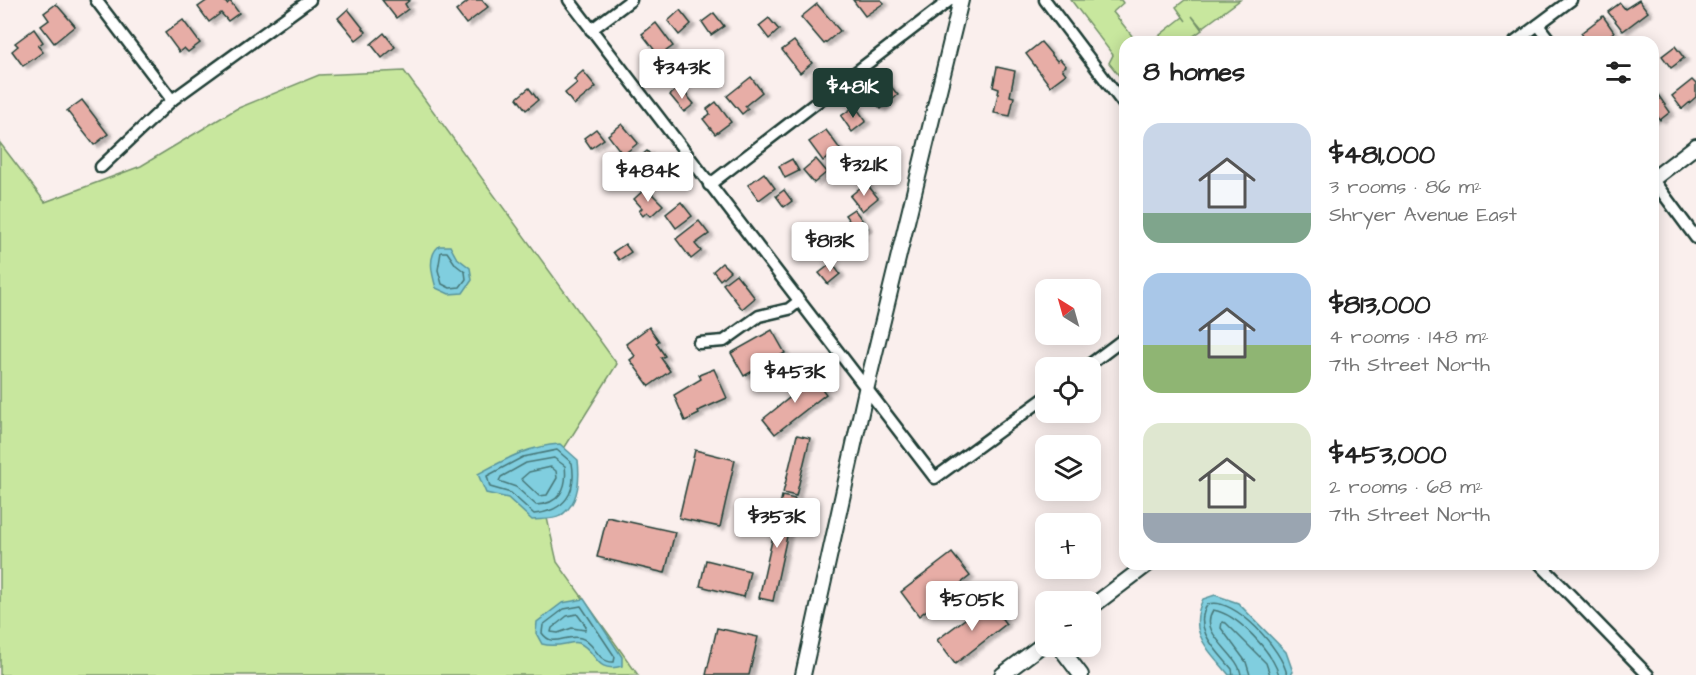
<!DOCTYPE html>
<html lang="en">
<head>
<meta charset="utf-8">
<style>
	body { margin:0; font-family:"Architects Daughter",sans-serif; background:#f6f6f6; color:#222; height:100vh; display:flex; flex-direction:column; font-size:22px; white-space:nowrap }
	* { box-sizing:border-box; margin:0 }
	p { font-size:20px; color:#767676 }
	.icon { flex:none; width:33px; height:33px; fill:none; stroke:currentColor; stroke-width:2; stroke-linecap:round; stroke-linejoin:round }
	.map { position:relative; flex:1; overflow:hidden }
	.side { position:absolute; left:1119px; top:36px; width:540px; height:534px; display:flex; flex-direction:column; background:#fff; border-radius:18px; box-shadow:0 3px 15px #0003 }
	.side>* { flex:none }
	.needle { width:39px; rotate:323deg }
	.controls { position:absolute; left:1035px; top:279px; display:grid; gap:12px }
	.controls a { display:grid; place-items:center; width:66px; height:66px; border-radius:12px; background:#fff; box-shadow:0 3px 15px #0003; font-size:30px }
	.price { position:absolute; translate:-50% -51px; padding:0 14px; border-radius:6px; background:#fff; color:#222; font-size:20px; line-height:39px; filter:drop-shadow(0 2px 3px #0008) }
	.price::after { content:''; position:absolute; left:50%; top:36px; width:18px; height:14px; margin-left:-9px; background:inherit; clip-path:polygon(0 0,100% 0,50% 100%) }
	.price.current { background:#1f3d34; color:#fff }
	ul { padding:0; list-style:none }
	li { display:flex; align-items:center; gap:18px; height:150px; padding:0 24px }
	li span { display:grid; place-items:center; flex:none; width:168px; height:120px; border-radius:18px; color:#555 }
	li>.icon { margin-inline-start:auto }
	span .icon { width:72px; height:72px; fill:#fffc; stroke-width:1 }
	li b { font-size:26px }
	h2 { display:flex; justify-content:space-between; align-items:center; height:72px; padding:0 24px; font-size:26px }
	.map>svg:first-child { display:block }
	.green { fill:#c8e79e; stroke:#749269; stroke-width:1.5 }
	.water { fill:#80cedf; stroke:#59949b; stroke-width:1.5 }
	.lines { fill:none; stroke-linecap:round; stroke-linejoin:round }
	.shore { stroke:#467778; stroke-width:1.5 }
	.building { fill:#e7ada6; stroke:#1f3d34; stroke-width:1.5; filter:url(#shadow) }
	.minor-casing { stroke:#1f3d34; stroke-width:15 }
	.tertiary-casing { stroke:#1f3d34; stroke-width:18 }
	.minor { stroke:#fff; stroke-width:10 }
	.tertiary { stroke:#fff; stroke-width:14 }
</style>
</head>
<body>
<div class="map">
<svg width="1696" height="675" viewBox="0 0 1696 675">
	<defs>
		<filter id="shadow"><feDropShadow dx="4.5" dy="2.5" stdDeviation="1.5" flood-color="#0004"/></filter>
	</defs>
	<rect width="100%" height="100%" fill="#faefed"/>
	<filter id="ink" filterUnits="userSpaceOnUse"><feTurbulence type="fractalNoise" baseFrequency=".0167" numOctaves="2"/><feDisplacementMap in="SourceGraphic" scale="12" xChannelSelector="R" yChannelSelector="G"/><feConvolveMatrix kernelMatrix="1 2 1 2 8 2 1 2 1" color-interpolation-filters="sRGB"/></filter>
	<g filter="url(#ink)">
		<g class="green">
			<path d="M1071 0H1121L1123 3 1113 12 1137 42H1125V83L1109 63 1113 55Z"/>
			<path d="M1185 0H1240L1202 28 1192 16 1202 30 1185 42H1151L1183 17 1186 21 1176 7Z"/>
			<path d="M404 71 617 364 540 487 557 562 638 675H0V143L45 202 141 166 236 109 319 75Z"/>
		</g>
		<g class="water">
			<path d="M439 246H450L456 257 470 268 472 280 463 293 449 294 436 288C432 274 427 256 439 246Z"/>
			<path d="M560 444 578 460C580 478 579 504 560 516 554 520 540 519 532 520L508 498 486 493 478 474C506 459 528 446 560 444Z"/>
			<path d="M1215 595 1238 603 1286 652 1293 672 1291 675H1229C1208 649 1187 633 1203 599Z"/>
			<path d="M584 599 622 657V666C594 674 598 651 579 643 571 640 559 649 542 644L536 633 537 622 562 603Z"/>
		</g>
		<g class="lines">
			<g class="shore">
				<path d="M441 252H447L456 265 465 272 466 279 460 287 450 288 442 284 438 270Z"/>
				<path d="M557 450 572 463C577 493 565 511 534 514L511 493 490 487 487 476 523 457Z"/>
				<path d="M554 458 565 466C568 489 559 504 536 505L516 487 499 481 501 477 526 463Z"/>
				<path d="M551 467 556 471 557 478 547 495 539 496 521 479 529 472Z"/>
				<path d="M581 606 615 657 614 662C597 663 595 642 581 638 566 633 553 649 542 633L543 625 564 609Z"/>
				<path d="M577 614 586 626 585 630 572 628 558 633 551 632 552 628 567 616Z"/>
				<path d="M1233 675 1232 669C1217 651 1191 628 1208 604 1235 596 1283 651 1287 675"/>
				<path d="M1241 675C1239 653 1197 634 1213 610 1238 614 1272 652 1279 675"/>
				<path d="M1250 675 1246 662 1221 628 1222 622 1226 623 1266 663 1270 675"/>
			</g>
		</g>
		<g class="building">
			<path d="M208 0H224L227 4 230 1 239 13 228 21 221 13 209 22 198 7Z"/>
			<path d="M382 0H410L405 4 408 9 396 18Z"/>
			<path d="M470 0H482L488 7 466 24 456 11Z"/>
			<path d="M853 0H881L884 3 865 16Z"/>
			<path d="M1639 0 1648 12 1623 31 1608 12 1620 3 1625 9Z"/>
			<path d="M56 4 75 26 54 43 41 26 49 20 44 13Z"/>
			<path d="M817 4 840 31 824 44 801 17Z"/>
			<path d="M348 9 366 32 356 40 338 18Z"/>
			<path d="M680 10 691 24 679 35 668 21Z"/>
			<path d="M714 13 724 26 711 35 702 22Z"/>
			<path d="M1603 16 1614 32 1600 42H1587L1581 33Z"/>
			<path d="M769 18 779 30 769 39 759 26Z"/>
			<path d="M183 20 200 43 188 52 184 48 179 52 165 33Z"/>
			<path d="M656 23 673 46 659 56 642 34Z"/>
			<path d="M34 29 43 42 38 46 43 52 23 66 12 51 18 46 15 43Z"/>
			<path d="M384 33 395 47 382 58 371 44Z"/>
			<path d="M794 41 812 63 800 73 782 50Z"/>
			<path d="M1041 42 1057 61 1060 59 1066 66 1062 69 1066 74 1050 86 1026 54Z"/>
			<path d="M1675 46 1684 58 1671 68 1662 56Z"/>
			<path d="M997 67 1015 71 1010 96 1014 97 1010 116 994 113 999 89 993 87Z"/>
			<path d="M583 71 596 87 574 105 565 93 577 83 574 79Z"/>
			<path d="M751 77 762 92 745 106 748 109 742 114 727 96Z"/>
			<path d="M883 77 898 95 881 109 872 99 880 93 873 85Z"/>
			<path d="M1692 80 1696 84V97L1682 109 1672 96Z"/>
			<path d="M680 87 694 104 684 112 670 95Z"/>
			<path d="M529 88 538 100 526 110 517 98Z"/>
			<path d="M1656 92 1670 112 1660 120 1658 117 1653 121V94Z"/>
			<path d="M82 100 108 134 94 145 67 111Z"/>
			<path d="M716 102 731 122 715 134 703 119 710 114 707 109Z"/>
			<path d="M855 106 866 121 852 132 841 116Z"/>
			<path d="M622 124 638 143 623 155 608 135Z"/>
			<path d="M596 129 604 139 591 148 584 138Z"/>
			<path d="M826 130 840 149 823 161 809 142Z"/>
			<path d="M647 151 657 162 639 177 630 165Z"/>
			<path d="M792 159 799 171 785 178 779 166Z"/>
			<path d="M816 159 827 172 814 183 803 170Z"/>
			<path d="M764 173 775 188 759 200 748 185Z"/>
			<path d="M866 183 878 198 862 211 850 196Z"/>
			<path d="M646 188 663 205 651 216 647 212 643 216 639 211 642 208 634 199Z"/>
			<path d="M784 190 792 201 784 207 776 196Z"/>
			<path d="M681 202 692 216 676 228 666 214Z"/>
			<path d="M854 209 868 228 860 233 863 236 843 251 833 236 851 223 845 215Z"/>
			<path d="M699 221 709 234 695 244 701 251 691 259 676 239Z"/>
			<path d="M820 230 830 242 818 253 807 240Z"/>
			<path d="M625 244 631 252 619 260 613 252Z"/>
			<path d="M722 263 730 271 720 280 713 271Z"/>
			<path d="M832 263 840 274 828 284 819 273Z"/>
			<path d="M736 274 755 298 742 309 723 284Z"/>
			<path d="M649 327 659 341 656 343 665 356 661 358 670 371 649 386 630 360 635 356 626 344Z"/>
			<path d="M772 330 785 353 744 376 731 353Z"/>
			<path d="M714 369 727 398 698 411 699 414 685 421 674 395 701 379 699 375Z"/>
			<path d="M811 375 826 394 775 434 763 419 794 394 791 390Z"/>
			<path d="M797 435 810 438 796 496 783 493Z"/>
			<path d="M695 450 735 460 720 527 679 518Z"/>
			<path d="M782 496 795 499 773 601 759 598Z"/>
			<path d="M607 517 675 532 665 573 597 557Z"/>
			<path d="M952 553 970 576 919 616 901 592Z"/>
			<path d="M706 560 750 571 744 597 700 586Z"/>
			<path d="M989 601 1006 624 955 664 937 640Z"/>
			<path d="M717 628 758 637 749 675H706Z"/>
		</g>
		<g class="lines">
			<defs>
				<g id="minor">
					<path d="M96 0 172 100"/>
					<path d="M569 0 935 478 1046 397"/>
					<path d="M1045 0 1125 106"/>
					<path d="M1538 25 1551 42"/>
					<path d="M591 30 631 0"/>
					<path d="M1515 42 1571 0"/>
					<path d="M101 167 172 100 310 0"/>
					<path d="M1653 180 1696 238"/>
					<path d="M709 185 950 0"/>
					<path d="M699 343 724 341 759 316 789 309 798 302"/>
					<path d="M1085 368 1125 338"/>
					<path d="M1540 564 1648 675"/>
				</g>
				<g id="tertiary">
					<path d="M1653 179 1696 146"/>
					<path d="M1090 608 1148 564"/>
					<path d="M1059 646 1081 675"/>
					<path d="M803 675 866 390 961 0"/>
					<path d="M1002 675 1046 642"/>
				</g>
			</defs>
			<use href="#minor" class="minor-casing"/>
			<use href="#tertiary" class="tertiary-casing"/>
			<use href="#minor" class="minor"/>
			<use href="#tertiary" class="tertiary"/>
		</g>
	</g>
</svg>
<div class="controls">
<a><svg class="needle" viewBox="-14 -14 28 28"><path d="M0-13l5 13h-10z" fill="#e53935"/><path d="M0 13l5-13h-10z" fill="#767676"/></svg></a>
<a><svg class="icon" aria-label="locate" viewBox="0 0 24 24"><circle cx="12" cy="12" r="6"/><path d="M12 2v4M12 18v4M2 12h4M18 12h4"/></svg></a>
<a><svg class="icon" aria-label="layers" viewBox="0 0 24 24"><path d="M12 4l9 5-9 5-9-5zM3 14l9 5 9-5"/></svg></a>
<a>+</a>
<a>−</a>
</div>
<b class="price" style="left:682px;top:100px">$343K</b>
<b class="price current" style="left:853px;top:119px">$481K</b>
<b class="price" style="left:864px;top:197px">$321K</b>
<b class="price" style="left:648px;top:203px">$484K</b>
<b class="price" style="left:830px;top:273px">$813K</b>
<b class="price" style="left:795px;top:404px">$453K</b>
<b class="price" style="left:777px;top:549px">$353K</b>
<b class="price" style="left:972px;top:632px">$505K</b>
<section class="side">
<h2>8 homes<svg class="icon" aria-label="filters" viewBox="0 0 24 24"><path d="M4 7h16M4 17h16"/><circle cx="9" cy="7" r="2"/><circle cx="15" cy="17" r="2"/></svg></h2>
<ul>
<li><span style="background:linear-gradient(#c9d6e8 75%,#7fa58c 0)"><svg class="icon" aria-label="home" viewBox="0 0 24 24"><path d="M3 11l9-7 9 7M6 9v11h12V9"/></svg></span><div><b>$481,000</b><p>3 rooms · 86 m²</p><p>Shryer Avenue East</p></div></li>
<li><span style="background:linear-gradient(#a9c7e8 60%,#8fb573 0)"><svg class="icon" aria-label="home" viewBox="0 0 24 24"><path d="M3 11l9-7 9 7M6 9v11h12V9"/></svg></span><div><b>$813,000</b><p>4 rooms · 148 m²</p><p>7th Street North</p></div></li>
<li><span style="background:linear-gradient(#dfe7d0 75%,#9aa5b1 0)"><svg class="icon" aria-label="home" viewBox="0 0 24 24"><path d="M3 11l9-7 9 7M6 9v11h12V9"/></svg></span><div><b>$453,000</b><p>2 rooms · 68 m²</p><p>7th Street North</p></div></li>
</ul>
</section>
</div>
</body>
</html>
